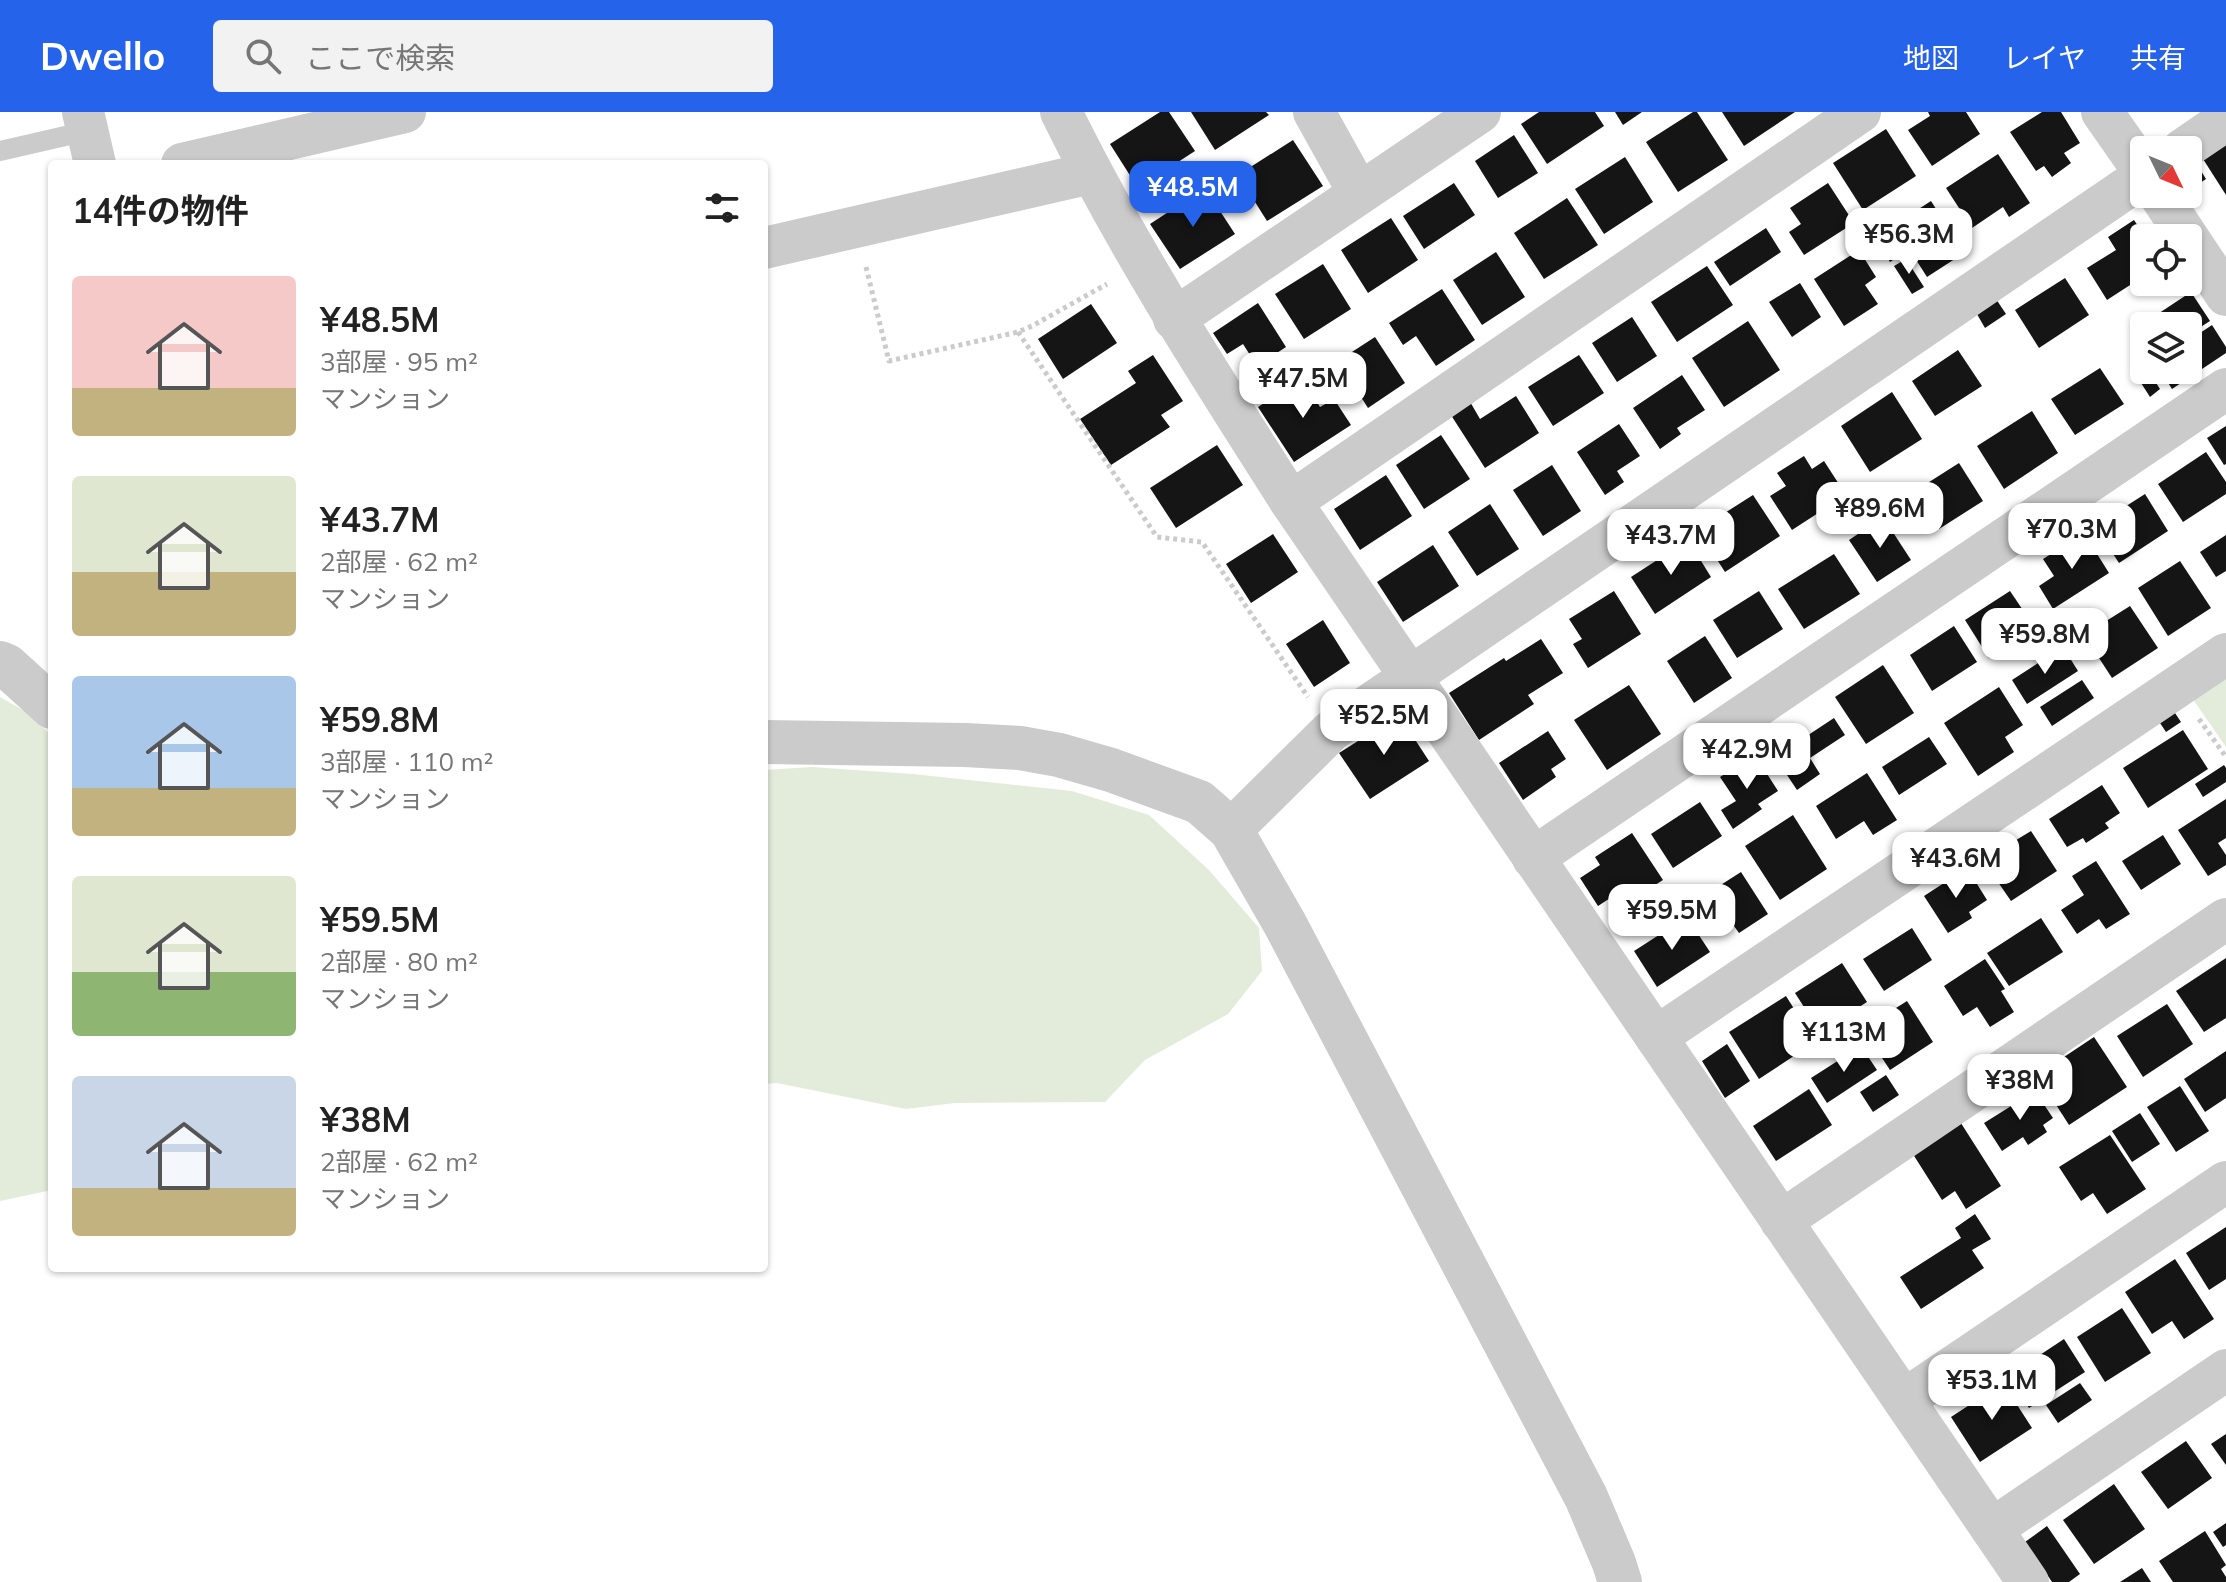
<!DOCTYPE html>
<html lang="ja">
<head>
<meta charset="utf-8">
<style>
	body { margin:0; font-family:Mulish,"Noto Sans JP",sans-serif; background:#f2f2f2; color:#222; height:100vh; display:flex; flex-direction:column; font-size:30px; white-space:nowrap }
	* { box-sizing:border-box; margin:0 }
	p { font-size:26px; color:#767676 }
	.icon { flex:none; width:44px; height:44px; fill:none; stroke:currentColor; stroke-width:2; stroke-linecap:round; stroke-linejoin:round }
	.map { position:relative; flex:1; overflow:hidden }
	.panel { position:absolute; left:48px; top:48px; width:720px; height:1112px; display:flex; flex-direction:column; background:#fff; border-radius:8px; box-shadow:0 2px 6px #0004 }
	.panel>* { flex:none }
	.needle { width:52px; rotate:133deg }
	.fabs { position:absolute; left:2130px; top:24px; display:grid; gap:16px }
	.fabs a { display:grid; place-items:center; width:72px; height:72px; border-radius:8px; background:#fff; box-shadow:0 2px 6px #0004; font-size:40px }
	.price { position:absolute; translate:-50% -68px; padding:0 18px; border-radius:16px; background:#fff; color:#222; font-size:26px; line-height:52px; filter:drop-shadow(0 2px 4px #0008) }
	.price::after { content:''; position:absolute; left:50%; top:48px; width:24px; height:18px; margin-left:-12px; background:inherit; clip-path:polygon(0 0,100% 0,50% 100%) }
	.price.current { background:#2563eb; color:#fff }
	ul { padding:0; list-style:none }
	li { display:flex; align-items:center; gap:24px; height:200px; padding:0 24px }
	li span { display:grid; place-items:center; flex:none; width:224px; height:160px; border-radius:8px; color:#555 }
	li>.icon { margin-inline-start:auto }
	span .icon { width:96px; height:96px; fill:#fffc; stroke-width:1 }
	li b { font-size:34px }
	h2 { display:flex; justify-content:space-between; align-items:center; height:96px; padding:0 24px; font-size:34px }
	header { display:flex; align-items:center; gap:48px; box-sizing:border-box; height:112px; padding:0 40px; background:#2563eb; color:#fff }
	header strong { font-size:38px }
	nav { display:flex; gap:44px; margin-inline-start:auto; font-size:28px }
	.search { width:560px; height:72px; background:#f2f2f2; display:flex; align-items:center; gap:20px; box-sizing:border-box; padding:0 28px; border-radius:8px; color:#767676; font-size:30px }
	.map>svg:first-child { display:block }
	.green { fill:#e3ecdb }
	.building { fill:#151515 }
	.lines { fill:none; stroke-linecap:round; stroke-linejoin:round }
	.path { stroke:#cbcbcb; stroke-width:5; stroke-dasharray:4 4; stroke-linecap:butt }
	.service { stroke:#cbcbcb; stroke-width:20 }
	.minor { stroke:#cbcbcb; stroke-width:42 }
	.tertiary { stroke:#cbcbcb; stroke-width:44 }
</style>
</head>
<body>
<header>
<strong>Dwello</strong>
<div class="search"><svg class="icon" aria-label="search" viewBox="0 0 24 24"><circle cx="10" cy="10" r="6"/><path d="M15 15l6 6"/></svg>ここで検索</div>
<nav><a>地図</a><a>レイヤ</a><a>共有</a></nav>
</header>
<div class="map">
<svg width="2226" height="1470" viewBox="0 0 2226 1470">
	<rect width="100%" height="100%" fill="#fff"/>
	<g class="green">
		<path d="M2226 562V635L2192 586Z"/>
		<path d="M0 585 28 601 52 624V1078L0 1089Z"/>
		<path d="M812 655 913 662 1072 679 1149 703 1209 758 1259 816 1262 859 1228 902 1145 948 1105 990 955 991 906 997 777 971 764 972V658Z"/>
	</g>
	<g class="building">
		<path d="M1160 0H1169L1195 39 1138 76 1110 32Z"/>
		<path d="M1191 0H1266L1269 3 1215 38Z"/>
		<path d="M1539 0H1595L1604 14 1547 52 1521 12Z"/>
		<path d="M1615 0H1642L1623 13Z"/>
		<path d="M1693 0H1697L1728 48 1678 80 1646 30Z"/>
		<path d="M1722 0H1795L1744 34Z"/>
		<path d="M1928 0H1966L1980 22 1932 54 1908 18 1930 4Z"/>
		<path d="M2042 0H2061L2080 31 2064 41 2071 51 2052 65 2044 54 2036 59 2010 20Z"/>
		<path d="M1886 17 1916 64 1863 98 1833 51Z"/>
		<path d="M1514 23 1538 61 1498 86 1475 49Z"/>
		<path d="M1293 28 1323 74 1267 109 1238 63Z"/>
		<path d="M2226 32V83L2203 47Z"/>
		<path d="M1998 42 2030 91 2009 105 2003 95 1972 116 1946 76Z"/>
		<path d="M1625 45 1653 90 1604 122 1575 77Z"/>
		<path d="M2198 54 2206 67 2188 79V61Z"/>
		<path d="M1454 71 1475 103 1424 137 1403 104Z"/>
		<path d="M1828 71 1854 111 1804 143 1789 120 1801 112 1790 96Z"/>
		<path d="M1205 76 1235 122 1180 157 1150 112Z"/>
		<path d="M1567 86 1598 133 1544 167 1514 121Z"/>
		<path d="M1931 89 1964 141 1927 165 1894 113Z"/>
		<path d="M1391 106 1418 148 1368 181 1341 138Z"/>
		<path d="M2134 108 2146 126H2144V164L2107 188 2087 156 2116 138 2108 125Z"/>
		<path d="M1766 116 1781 140 1730 174 1714 150Z"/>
		<path d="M1889 123 1901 143 1890 150 1878 131Z"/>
		<path d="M1859 138 1876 165 1865 173 1878 192 1844 214 1814 167Z"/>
		<path d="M1496 140 1525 185 1482 213 1453 168Z"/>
		<path d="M1906 147 1924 175 1912 182 1894 154Z"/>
		<path d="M1323 152 1351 197 1304 227 1275 182Z"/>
		<path d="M1707 154 1733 193 1677 230 1651 190Z"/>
		<path d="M2065 166 2089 203 2039 236 2015 198Z"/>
		<path d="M1800 171 1821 205 1792 225 1769 190Z"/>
		<path d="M1442 177 1475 228 1436 254 1416 224 1403 233 1389 211Z"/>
		<path d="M2191 180 2210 209 2188 223V214H2144V239L2132 219Z"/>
		<path d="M1994 184 2006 202 1985 216 1974 197Z"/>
		<path d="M1258 191 1286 235 1257 254 1243 232 1227 242 1213 221Z"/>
		<path d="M1091 192 1117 231 1063 267 1038 227Z"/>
		<path d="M1632 205 1657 244 1617 270 1592 231Z"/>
		<path d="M1748 209 1780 258 1724 295 1692 246Z"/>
		<path d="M2212 213 2226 235V241L2172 277 2160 258H2188V229Z"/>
		<path d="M1375 225 1405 271 1368 296 1338 249Z"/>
		<path d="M1958 238 1982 274 1935 304 1912 269Z"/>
		<path d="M1153 243 1183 289 1161 303 1170 315 1111 353 1080 307 1136 271 1128 259Z"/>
		<path d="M1579 243 1604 281 1553 314 1528 275Z"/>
		<path d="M2144 254V258H2148L2160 277 2150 285 2134 260Z"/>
		<path d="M2100 256 2124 292 2075 323 2051 287Z"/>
		<path d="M1682 263 1705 298 1677 316 1681 322 1660 337 1633 296Z"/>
		<path d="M1302 267 1320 295 1334 287 1351 313 1294 350 1258 295Z"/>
		<path d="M1892 280 1922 327 1870 360 1841 314Z"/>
		<path d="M1516 284 1539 321 1485 356 1449 300 1469 288 1480 307Z"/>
		<path d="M2032 299 2058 341 2004 377 1977 334Z"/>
		<path d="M1619 312 1640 344 1617 359 1624 370 1605 383 1577 340Z"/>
		<path d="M2226 314V352L2224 353 2207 326Z"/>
		<path d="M1441 323 1470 367 1424 397 1396 353Z"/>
		<path d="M1217 333 1243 373 1176 416 1150 376Z"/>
		<path d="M2206 340 2226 370V382L2183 410 2158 372Z"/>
		<path d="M1804 344 1812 357 1824 349 1846 383 1792 418 1770 384 1786 374 1777 361Z"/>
		<path d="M1959 351 1983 389 1939 417 1915 379Z"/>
		<path d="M1552 353 1581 399 1543 424 1513 378Z"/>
		<path d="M1386 363 1412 404 1360 438 1334 397Z"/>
		<path d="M2145 382 2168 419 2119 451 2095 414Z"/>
		<path d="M1753 383 1780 424 1725 460 1698 418Z"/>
		<path d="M1490 392 1519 437 1477 464 1448 420Z"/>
		<path d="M1883 405 1911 448 1877 470 1849 428Z"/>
		<path d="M2084 421 2109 461 2053 497 2039 474 2054 464 2043 447Z"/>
		<path d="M1273 422 1298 460 1251 491 1226 452Z"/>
		<path d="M2226 423V459L2216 465 2200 440Z"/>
		<path d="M1688 428 1711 465 1655 502 1631 465Z"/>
		<path d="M1433 433 1459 474 1403 510 1377 470Z"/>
		<path d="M1834 442 1860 482 1804 517 1778 477Z"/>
		<path d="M2180 449 2211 496 2168 524 2138 476Z"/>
		<path d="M1614 479 1641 522 1588 556 1573 532 1582 527 1569 507Z"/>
		<path d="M1759 479 1783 517 1737 546 1713 508Z"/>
		<path d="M2010 479 2035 516 1989 546 1965 508Z"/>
		<path d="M2130 494 2158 536 2112 566 2084 523Z"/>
		<path d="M1323 508 1350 551 1314 575 1286 532Z"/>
		<path d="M1954 514 1977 550 1932 579 1910 543Z"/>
		<path d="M1705 524 1732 566 1694 591 1667 549Z"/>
		<path d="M1541 527 1563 561 1528 583 1534 592 1479 628 1449 581 1504 546 1506 549Z"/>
		<path d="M2063 535 2078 559 2027 592 2012 568Z"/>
		<path d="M1883 553 1914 601 1866 632 1835 585Z"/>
		<path d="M2082 568 2094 586 2052 614 2040 595Z"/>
		<path d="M1629 573 1661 622 1607 658 1574 608Z"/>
		<path d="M1999 575 2023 613 2005 625 2014 640 1978 664 1944 611Z"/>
		<path d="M2171 595 2181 610 2166 620 2156 605Z"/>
		<path d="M1399 603 1429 649 1370 687 1339 641Z"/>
		<path d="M1834 606 1845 623 1810 646 1820 662 1797 678 1775 645Z"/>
		<path d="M2183 618 2208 657 2148 696 2123 656Z"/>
		<path d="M1548 619 1566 647 1551 657 1556 665 1523 688 1499 651Z"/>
		<path d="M1929 625 1947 652 1899 683 1882 655Z"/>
		<path d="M1755 643 1778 679 1758 692 1762 697 1733 717 1721 698 1736 689 1720 665Z"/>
		<path d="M2224 653 2226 656V670L2203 685 2195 672Z"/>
		<path d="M1867 661 1897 708 1873 723 1864 709 1836 727 1816 694Z"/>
		<path d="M2102 673 2120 701 2105 711 2109 716 2086 731 2083 726 2067 735 2049 707Z"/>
		<path d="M2226 687V726L2218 731 2226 743V753L2208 764 2178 718Z"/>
		<path d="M1700 690 1722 724 1673 756 1651 722Z"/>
		<path d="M1793 703 1827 757 1780 788 1745 734Z"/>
		<path d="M2031 719 2057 759 2011 789 1989 757 2009 744 2003 736Z"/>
		<path d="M1632 721 1663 768 1625 792 1618 781 1598 794 1580 766 1600 753 1595 745Z"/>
		<path d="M2163 723 2181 752 2141 778 2122 749Z"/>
		<path d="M2096 749 2130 802 2106 817 2099 807 2077 822 2061 798 2084 783 2072 764Z"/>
		<path d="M1967 756 1987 788 1969 800 1972 806 1948 821 1924 784Z"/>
		<path d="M1741 760 1768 802 1739 821 1726 803 1709 814 1694 790Z"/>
		<path d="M1687 805 1710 840 1657 875 1634 839Z"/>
		<path d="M2041 806 2063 840 2009 874 1987 841Z"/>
		<path d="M1912 816 1932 848 1884 879 1863 847Z"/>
		<path d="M2226 846V906L2204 920 2176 879Z"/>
		<path d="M1985 847 2005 877 2001 879 2014 900 1990 915 1977 895 1963 904 1944 874Z"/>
		<path d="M1842 851 1867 890 1820 920 1795 881Z"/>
		<path d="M1786 884 1815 930 1759 967 1729 920Z"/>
		<path d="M1907 889 1933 930 1890 958 1863 917Z"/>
		<path d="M2167 892 2193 932 2143 965 2117 924Z"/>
		<path d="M2094 925 2127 975 2069 1013 2037 963Z"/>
		<path d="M1727 932 1750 969 1725 986 1702 949Z"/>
		<path d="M1861 934 1877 958 1827 991 1811 966Z"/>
		<path d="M2226 939V986L2205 1000 2184 967Z"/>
		<path d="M1886 963 1899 983 1873 1000 1860 980Z"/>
		<path d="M2180 974 2209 1019 2176 1040 2147 995Z"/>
		<path d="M1809 977 1832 1013 1776 1049 1753 1014Z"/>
		<path d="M2035 979 2053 1006 2043 1013 2047 1020 2028 1033 2023 1025 2002 1039 1984 1011Z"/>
		<path d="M2140 1001 2160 1032 2132 1050 2112 1019Z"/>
		<path d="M1959 1008 2001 1074 1966 1097 1955 1079 1942 1088 1911 1039Z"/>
		<path d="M2110 1023 2146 1077 2107 1102 2093 1081 2081 1089 2059 1055Z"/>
		<path d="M1975 1102 1991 1127 1972 1138 1984 1156 1921 1197 1900 1165 1961 1126 1955 1116Z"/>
		<path d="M2226 1115V1167L2209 1178 2186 1141Z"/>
		<path d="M2175 1147 2214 1207 2184 1227 2172 1209 2152 1222 2125 1180Z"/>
		<path d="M2122 1196 2151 1241 2105 1270 2077 1225Z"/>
		<path d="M2064 1227 2085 1260 2029 1296 2008 1264Z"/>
		<path d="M2003 1271 2032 1316 1980 1350 1951 1305Z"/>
		<path d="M2080 1271 2092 1288 2058 1311 2046 1293Z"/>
		<path d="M2226 1322V1353L2211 1332Z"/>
		<path d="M2186 1329 2212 1366 2168 1397 2141 1360Z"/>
		<path d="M2114 1372 2145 1417 2094 1452 2063 1408Z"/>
		<path d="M2226 1411V1433L2223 1435 2213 1420Z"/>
		<path d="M2047 1414 2080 1462 2069 1470H2052L2025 1430Z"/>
		<path d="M2205 1419 2226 1453 2221 1457 2226 1465V1470H2173L2159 1449Z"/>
		<path d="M2142 1456 2151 1470H2120Z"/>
	</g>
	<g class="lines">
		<g class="path">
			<path d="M866 155 889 249 1018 220 1032 214 1107 172"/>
			<path d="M1018 220 1157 425 1202 430 1308 585"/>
			<path d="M2199 607 2226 645"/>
		</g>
		<path class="service" d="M0 39 87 19"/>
		<g class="minor">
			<path d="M83 0 95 52"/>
			<path d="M1061 0C1128 136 1210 263 1291 390L2028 1470"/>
			<path d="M1314 0 1359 81"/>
			<path d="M2102 0 2144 60"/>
			<path d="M2182 38 2226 8"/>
			<path d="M182 52 405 0"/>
			<path d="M2159 82 2226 183"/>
			<path d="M764 136 1091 61"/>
			<path d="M1174 207 1480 0"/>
			<path d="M1291 390 1860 0"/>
			<path d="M1231 718 1331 619 2144 64"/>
			<path d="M1533 746 2226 277"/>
			<path d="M1656 925 2226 542"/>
			<path d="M1781 1109 2226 807"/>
			<path d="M1904 1288 2226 1070"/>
			<path d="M1992 1417 2226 1258"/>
		</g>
		<g class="tertiary">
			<path d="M0 551 7 554 52 595"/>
			<path d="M764 630 965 633 1020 636 1059 643 1111 658 1199 690 1231 718 1285 812 1586 1385 1614 1451 1620 1470"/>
		</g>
	</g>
</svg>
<div class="fabs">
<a><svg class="needle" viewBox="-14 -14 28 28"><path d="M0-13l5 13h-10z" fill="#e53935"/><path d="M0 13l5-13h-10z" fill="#767676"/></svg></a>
<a><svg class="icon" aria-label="locate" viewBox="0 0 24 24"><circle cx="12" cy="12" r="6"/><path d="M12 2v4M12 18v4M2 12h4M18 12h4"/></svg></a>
<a><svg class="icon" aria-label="layers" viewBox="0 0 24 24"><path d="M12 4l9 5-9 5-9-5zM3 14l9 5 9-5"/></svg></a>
</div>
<b class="price current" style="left:1193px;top:117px">¥48.5M</b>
<b class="price" style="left:1909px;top:164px">¥56.3M</b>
<b class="price" style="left:1303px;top:308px">¥47.5M</b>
<b class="price" style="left:1880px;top:438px">¥89.6M</b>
<b class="price" style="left:2072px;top:459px">¥70.3M</b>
<b class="price" style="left:1671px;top:465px">¥43.7M</b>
<b class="price" style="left:2045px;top:564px">¥59.8M</b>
<b class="price" style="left:1384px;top:645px">¥52.5M</b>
<b class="price" style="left:1747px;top:679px">¥42.9M</b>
<b class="price" style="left:1956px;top:788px">¥43.6M</b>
<b class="price" style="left:1672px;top:840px">¥59.5M</b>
<b class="price" style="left:1844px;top:962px">¥113M</b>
<b class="price" style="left:2020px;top:1010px">¥38M</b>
<b class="price" style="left:1992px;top:1310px">¥53.1M</b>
<section class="panel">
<h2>14件の物件<svg class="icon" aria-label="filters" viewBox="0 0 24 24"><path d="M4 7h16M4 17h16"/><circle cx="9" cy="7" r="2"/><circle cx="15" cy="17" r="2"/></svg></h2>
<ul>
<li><span style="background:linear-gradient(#f6c9c9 70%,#c2b280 0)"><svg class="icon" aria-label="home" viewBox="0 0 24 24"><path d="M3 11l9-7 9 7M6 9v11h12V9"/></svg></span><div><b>¥48.5M</b><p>3部屋 · 95 m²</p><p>マンション</p></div></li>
<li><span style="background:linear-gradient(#dfe7d0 60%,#c2b280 0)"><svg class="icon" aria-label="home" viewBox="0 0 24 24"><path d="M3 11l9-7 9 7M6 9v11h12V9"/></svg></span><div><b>¥43.7M</b><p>2部屋 · 62 m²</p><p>マンション</p></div></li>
<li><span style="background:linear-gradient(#a9c7e8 70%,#c2b280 0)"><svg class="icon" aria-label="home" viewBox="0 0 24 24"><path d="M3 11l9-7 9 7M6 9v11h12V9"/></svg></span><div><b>¥59.8M</b><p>3部屋 · 110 m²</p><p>マンション</p></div></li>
<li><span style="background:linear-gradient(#dfe7d0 60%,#8fb573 0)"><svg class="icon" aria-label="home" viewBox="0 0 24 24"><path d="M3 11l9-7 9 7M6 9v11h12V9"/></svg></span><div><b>¥59.5M</b><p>2部屋 · 80 m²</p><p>マンション</p></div></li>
<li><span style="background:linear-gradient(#c9d6e8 70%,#c2b280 0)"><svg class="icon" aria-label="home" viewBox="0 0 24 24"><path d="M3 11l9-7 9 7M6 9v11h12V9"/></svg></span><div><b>¥38M</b><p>2部屋 · 62 m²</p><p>マンション</p></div></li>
</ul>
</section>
</div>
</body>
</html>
